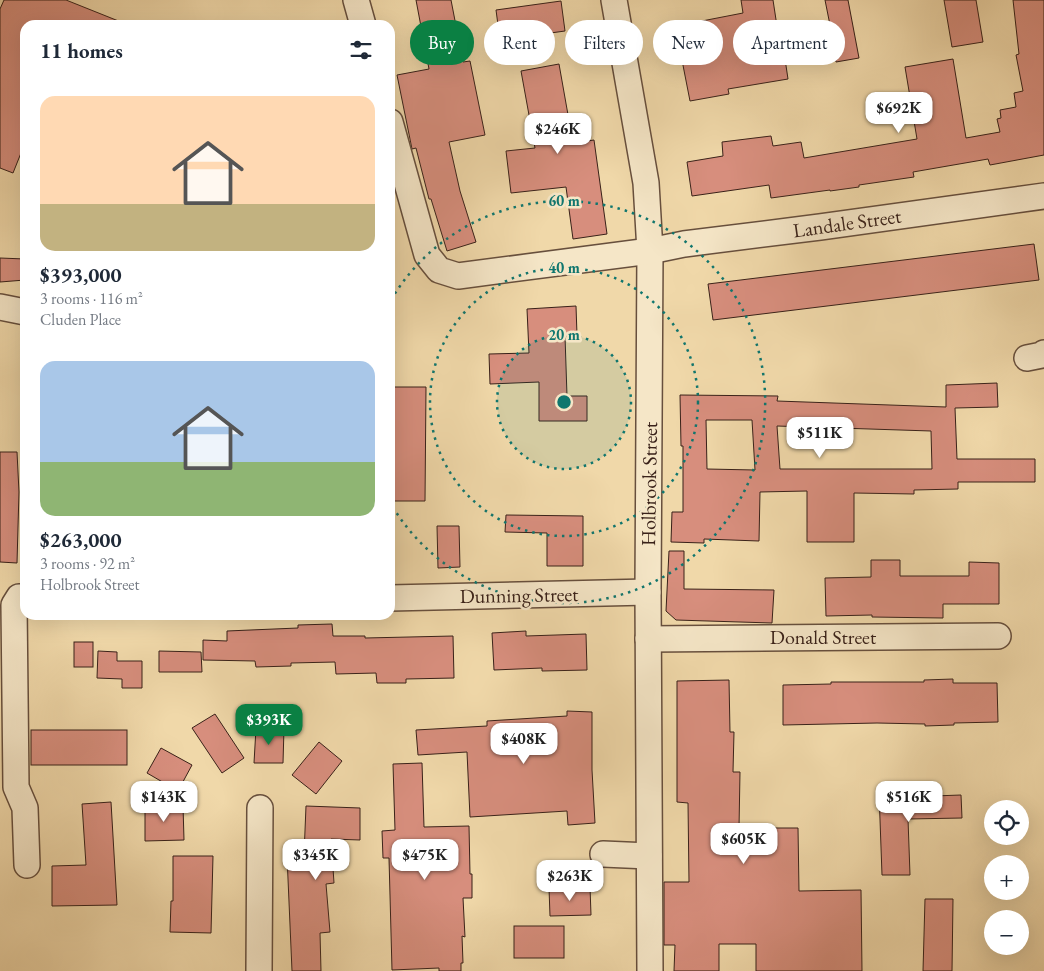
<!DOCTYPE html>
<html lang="en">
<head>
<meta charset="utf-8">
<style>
	body { margin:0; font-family:"EB Garamond",serif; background:#f6f6f7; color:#1f2937; height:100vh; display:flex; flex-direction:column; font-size:19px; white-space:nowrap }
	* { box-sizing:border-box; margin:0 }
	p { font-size:16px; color:#747a83 }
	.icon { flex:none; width:28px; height:28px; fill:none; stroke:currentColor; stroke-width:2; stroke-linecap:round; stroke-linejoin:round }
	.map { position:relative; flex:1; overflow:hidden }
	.side { position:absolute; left:20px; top:20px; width:375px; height:600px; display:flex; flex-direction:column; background:#fff; border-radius:15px; box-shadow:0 5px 20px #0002 }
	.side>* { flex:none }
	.top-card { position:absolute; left:410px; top:20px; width:475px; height:45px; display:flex; gap:10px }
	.controls { position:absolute; left:984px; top:800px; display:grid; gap:10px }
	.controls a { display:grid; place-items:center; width:45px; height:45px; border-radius:50%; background:#fff; box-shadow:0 5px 20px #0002; font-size:25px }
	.price { position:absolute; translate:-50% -42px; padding:0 11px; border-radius:10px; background:#fff; color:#222; font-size:16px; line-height:32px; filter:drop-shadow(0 1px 2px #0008) }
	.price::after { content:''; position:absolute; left:50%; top:30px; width:15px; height:11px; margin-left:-8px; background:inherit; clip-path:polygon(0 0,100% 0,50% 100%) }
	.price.selected { background:#0b8043; color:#fff }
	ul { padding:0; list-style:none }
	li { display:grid; align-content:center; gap:10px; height:265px; padding:0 20px }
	li span { display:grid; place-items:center; height:155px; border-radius:15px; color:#555 }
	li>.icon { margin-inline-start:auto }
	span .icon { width:90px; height:90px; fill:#fffc; stroke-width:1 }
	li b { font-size:21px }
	h2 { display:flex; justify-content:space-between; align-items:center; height:60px; padding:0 20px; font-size:21px }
	.pill { padding:0 18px; border-radius:22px; background:#fff; box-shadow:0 5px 20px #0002; font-size:18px; line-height:45px }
	.pill.selected { background:#0b8043; color:#fff }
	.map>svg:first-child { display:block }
	.building { fill:#d78e7d; stroke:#392119; fill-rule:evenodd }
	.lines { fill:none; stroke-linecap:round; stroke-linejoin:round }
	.minor-casing { stroke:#674f3d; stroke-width:28 }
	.minor { stroke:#f5e6c7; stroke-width:25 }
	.ring { fill:none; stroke:#0f766e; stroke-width:2.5; stroke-dasharray:2.5 5 }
	.labels { text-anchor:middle; stroke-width:5; stroke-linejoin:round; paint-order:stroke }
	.street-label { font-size:20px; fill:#392119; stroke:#f5e6c7 }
	.centre { fill:#0f766e; stroke:#f5e6c7; stroke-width:2.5 }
	.ring-label { font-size:15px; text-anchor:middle; font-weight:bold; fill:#0f766e; stroke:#f5e6c7; stroke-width:5; stroke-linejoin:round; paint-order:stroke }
</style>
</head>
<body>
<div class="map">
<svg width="1044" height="971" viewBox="0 0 1044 971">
	<rect width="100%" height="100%" fill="#f0d8a9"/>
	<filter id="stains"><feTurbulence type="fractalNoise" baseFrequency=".004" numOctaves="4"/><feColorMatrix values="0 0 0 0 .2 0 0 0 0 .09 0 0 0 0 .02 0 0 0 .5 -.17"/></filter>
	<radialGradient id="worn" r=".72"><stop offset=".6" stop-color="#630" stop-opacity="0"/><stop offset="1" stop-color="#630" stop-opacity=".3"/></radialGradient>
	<g class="building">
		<path d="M4 0H66L126 24 25 25V143L13 173 0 168V9Z"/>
		<path d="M416 0H451L463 62 470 61 485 135 449 142 460 191 476 242 447 251 431 199H429L416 148 412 149 397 75 429 69Z"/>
		<path d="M741 0H773L782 59H785L788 79 728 89 729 94 690 101 680 50 675 51 671 27 743 13Z"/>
		<path d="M825 0H848L859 58 836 62 834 50 824 27 830 25Z"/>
		<path d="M944 0H976L983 42 952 47Z"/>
		<path d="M1013 0H1044V155L990 165 988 159 913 172 914 177 859 185V187L830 191V190L771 198 769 185 692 196 687 162 723 156 722 142 771 136 773 146 801 142 804 158 917 139 905 67 953 59 966 138 1000 132 997 119 1001 118 1000 110 1016 107 1014 93 1023 91 1016 55 1019 54Z"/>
		<path d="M561 1 565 31 500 40 496 10Z"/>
		<path d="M559 64 573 143 594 140 607 234 573 239 566 187 511 193 506 151 535 148 521 71Z"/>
		<path d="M1034 244 1039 280 713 320 708 284Z"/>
		<path d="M0 258 25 259V280L0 282Z"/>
		<path d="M576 306 577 335 565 336 567 396H587V421H539V382L490 384 489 354 529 353 527 309Z"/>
		<path d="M997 383 998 407 955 408 957 459H1035V482H958V489L914 490V494L854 493V542H807V491L760 492 759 541 704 539V543L671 542 672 512H683V446H681L680 395 778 396 777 401 946 407V385ZM706 420H752L755 470 707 469ZM777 426 931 431 932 469H780Z"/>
		<path d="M390 387H426L425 501H390Z"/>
		<path d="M0 452H17L19 492 17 563 0 562Z"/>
		<path d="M506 515 583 516V566H547V533L505 532Z"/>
		<path d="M437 526H459L460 567 438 568Z"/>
		<path d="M669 551H684V589L774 590 772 623 676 620 666 611Z"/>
		<path d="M871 560H900V576H969V562L999 563V604H943V618L872 617V615L826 616 825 578 871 577Z"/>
		<path d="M332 624 333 636H365V638L453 636 454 678 406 679V683H377L376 673 336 674 335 662 291 663V666L256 667 255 661 203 660V640L227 641V631L298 628V625Z"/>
		<path d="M526 631V636L586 634 587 670 542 671V668L494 670 492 633Z"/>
		<rect x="74" y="642" width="19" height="25"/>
		<path d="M98 651 117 652V661H142V688H122V679L97 678Z"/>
		<path d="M159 651 201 652 202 672H159Z"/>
		<path d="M953 679V683H997L998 722 954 723V725L925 726V724L877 723 783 725V685L831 684V682H924V680Z"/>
		<path d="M729 680 730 732H734L733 772H740L739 828H798L799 891 861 890 862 971H756V944H719V971H674L675 945H664V882H689L688 803 677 802V681Z"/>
		<path d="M567 711 592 712V770L595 823 568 825 567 811 470 817 467 752 418 755 416 730 487 726V721L567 716Z"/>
		<path d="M215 714 244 758 222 773 192 728Z"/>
		<path d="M256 728H284L283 763H254Z"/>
		<rect x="31" y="730" width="96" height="35"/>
		<path d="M319 742 342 761 316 794 292 775Z"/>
		<path d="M161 748 192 765 178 791 147 773Z"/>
		<path d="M422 763 424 827 469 826 470 874H472V898H463L465 937 462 936 463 963H461V971H439V968L392 970 389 858H383L382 831 395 830 393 764Z"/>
		<path d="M933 788V796L961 795 962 818 908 819 910 875H882L879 792H910V789Z"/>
		<path d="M111 802 117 905 52 906V866L86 865 82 804Z"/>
		<path d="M145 806H183L184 840 145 841Z"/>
		<path d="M306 806 360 808V840L331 839 334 883 326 884 330 932 320 933 321 971H292L287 856 304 855Z"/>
		<path d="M173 856H213L211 933 170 932 171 901H173Z"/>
		<path d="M590 887 591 915 550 916 549 888Z"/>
		<path d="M925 899H953L952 971H923Z"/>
		<rect x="514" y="926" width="50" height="32"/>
	</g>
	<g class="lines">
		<defs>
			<g id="minor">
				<path d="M356 0 363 25"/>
				<path d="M614 0 646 183 650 251 648 592 650 971"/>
				<path d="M390 122 427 255 439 270 458 276 650 251 684 244 820 227 1044 196"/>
				<path d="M0 307 25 312"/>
				<path d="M1027 358 1042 355 1044 353"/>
				<path d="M25 597H19L14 605 16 787 25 808 27 865"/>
				<path d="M390 598 648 592"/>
				<path d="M648 639 998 636"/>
				<path d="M603 854 649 856"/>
				<path d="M259 971 260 808"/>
			</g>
		</defs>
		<use href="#minor" class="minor-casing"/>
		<use href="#minor" class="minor"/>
	</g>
	<circle cx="564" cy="402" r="67" fill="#0f766e" fill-opacity=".12"/>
	<g class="ring">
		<circle cx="564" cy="402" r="67"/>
		<circle cx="564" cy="402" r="134"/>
		<path d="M391 300A201 201 0 1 1 391 504"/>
	</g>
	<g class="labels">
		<g class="street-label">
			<text transform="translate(847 223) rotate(-8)" y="7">Landale Street</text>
			<text transform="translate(649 484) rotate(-89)" y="7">Holbrook Street</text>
			<text transform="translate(519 595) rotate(-1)" y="7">Dunning Street</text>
			<text x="823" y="644">Donald Street</text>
		</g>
	</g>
	<circle cx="564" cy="402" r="8" class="centre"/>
	<g class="ring-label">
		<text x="564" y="206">60 m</text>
		<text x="564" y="273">40 m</text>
		<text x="564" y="340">20 m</text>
	</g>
	<rect width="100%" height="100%" filter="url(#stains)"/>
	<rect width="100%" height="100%" fill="url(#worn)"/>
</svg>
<div class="controls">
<a><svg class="icon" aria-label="locate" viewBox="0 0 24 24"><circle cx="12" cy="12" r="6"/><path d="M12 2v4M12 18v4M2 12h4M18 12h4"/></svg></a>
<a>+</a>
<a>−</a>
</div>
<b class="price" style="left:899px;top:134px">$692K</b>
<b class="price" style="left:558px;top:155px">$246K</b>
<b class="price" style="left:820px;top:459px">$511K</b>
<b class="price selected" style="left:269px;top:746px">$393K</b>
<b class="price" style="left:524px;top:765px">$408K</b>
<b class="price" style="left:164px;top:823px">$143K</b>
<b class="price" style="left:909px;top:823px">$516K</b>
<b class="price" style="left:744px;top:865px">$605K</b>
<b class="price" style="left:316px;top:881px">$345K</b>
<b class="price" style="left:425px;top:881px">$475K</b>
<b class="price" style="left:570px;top:902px">$263K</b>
<div class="top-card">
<a class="pill selected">Buy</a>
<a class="pill">Rent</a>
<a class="pill">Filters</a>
<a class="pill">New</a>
<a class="pill">Apartment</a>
</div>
<section class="side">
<h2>11 homes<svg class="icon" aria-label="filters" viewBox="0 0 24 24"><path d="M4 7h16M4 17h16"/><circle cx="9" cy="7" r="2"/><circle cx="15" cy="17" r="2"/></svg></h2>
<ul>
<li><span style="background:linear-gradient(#ffd9b3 70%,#c2b280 0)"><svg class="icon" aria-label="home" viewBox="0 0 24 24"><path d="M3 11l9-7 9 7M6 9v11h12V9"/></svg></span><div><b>$393,000</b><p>3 rooms · 116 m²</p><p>Cluden Place</p></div></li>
<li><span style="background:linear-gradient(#a9c7e8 65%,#8fb573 0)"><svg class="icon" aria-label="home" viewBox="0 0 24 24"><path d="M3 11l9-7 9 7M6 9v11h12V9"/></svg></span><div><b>$263,000</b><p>3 rooms · 92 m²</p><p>Holbrook Street</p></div></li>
</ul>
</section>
</div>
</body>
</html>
